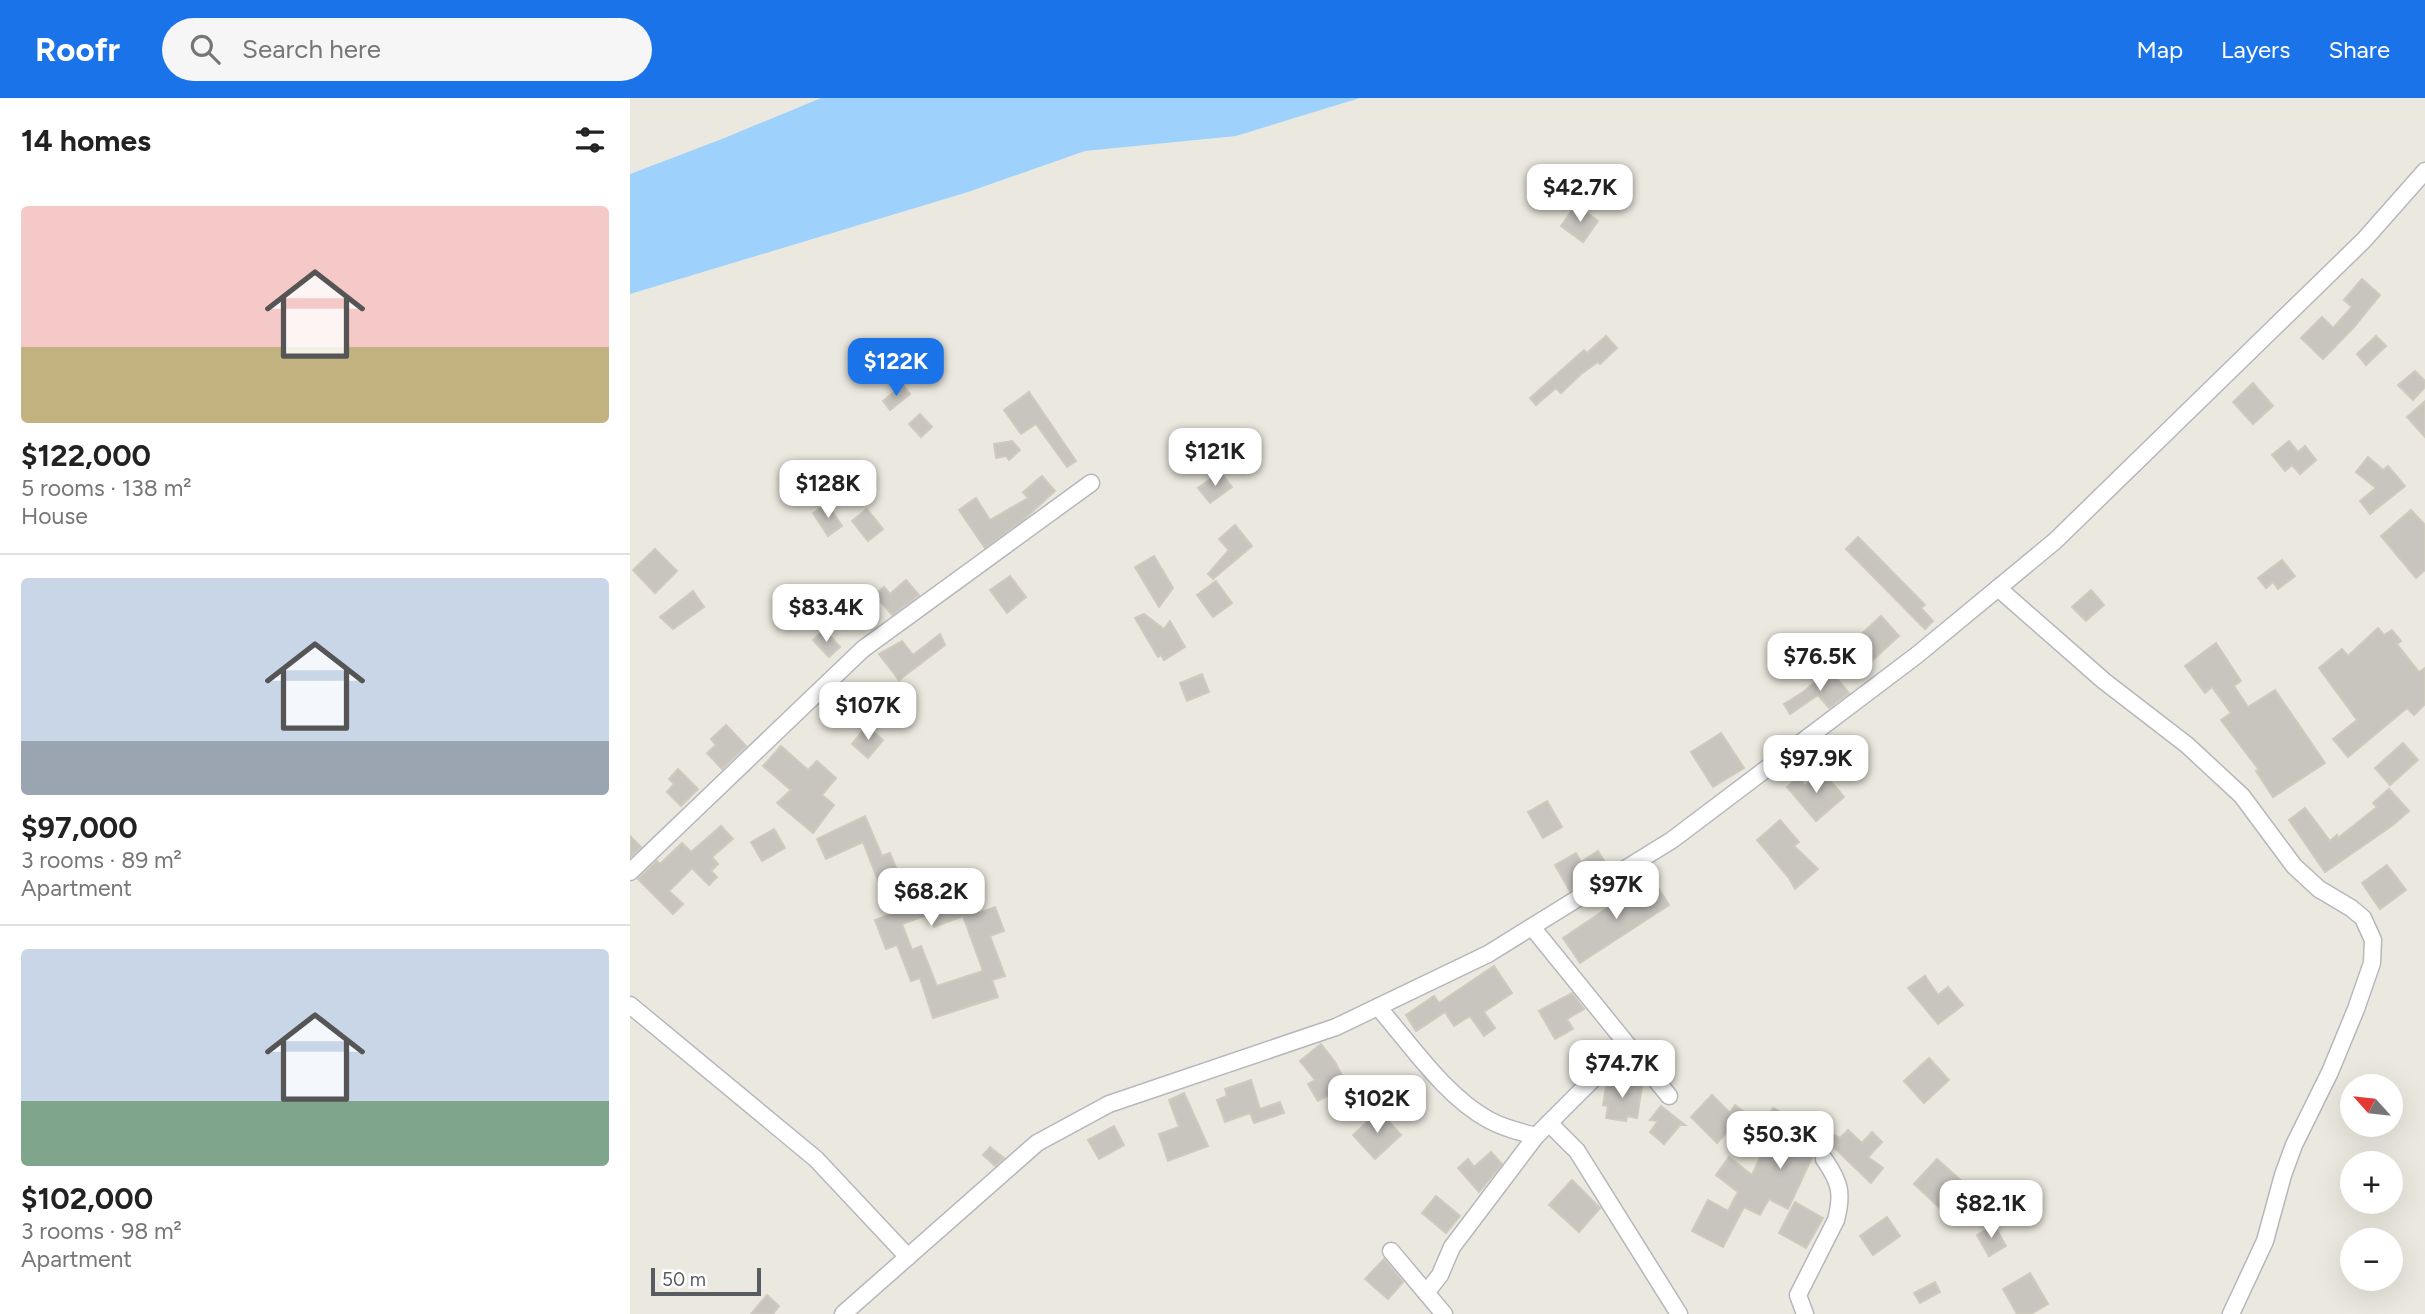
<!DOCTYPE html>
<html lang="en">
<head>
<meta charset="utf-8">
<style>
	body { margin:0; font-family:Figtree,sans-serif; background:#f6f6f6; color:#222; height:100vh; display:flex; flex-direction:column; font-size:26px; white-space:nowrap }
	* { box-sizing:border-box; margin:0 }
	p { font-size:23px; color:#767676 }
	.icon { flex:none; width:38px; height:38px; fill:none; stroke:currentColor; stroke-width:2; stroke-linecap:round; stroke-linejoin:round }
	.map { position:relative; flex:1; overflow:hidden }
	.sheet { display:flex; flex-direction:column; background:#fff; width:630px }
	.sheet>* { flex:none }
	.needle { width:46px; rotate:297deg }
	.controls { position:absolute; left:1710px; top:976px; display:grid; gap:14px }
	.controls a { display:grid; place-items:center; width:63px; height:63px; border-radius:50%; background:#fff; box-shadow:0 7px 28px #0002; font-size:35px }
	.scale { position:absolute; left:21px; bottom:18px; width:110px; box-sizing:border-box; padding-left:7px; border:4px solid #585c60; border-top:0; font-size:19px; line-height:24px; white-space:nowrap; color:#585c60; -webkit-text-stroke:5px #fff; paint-order:stroke }
	.price { position:absolute; translate:-50% -60px; padding:0 16px; border-radius:14px; background:#fff; color:#222; font-size:23px; line-height:46px; filter:drop-shadow(0 2px 4px #0008) }
	.price::after { content:''; position:absolute; left:50%; top:42px; width:21px; height:16px; margin-left:-10px; background:inherit; clip-path:polygon(0 0,100% 0,50% 100%) }
	.price.active { background:#1a73e8; color:#fff }
	ul { padding:0; list-style:none }
	li { display:grid; align-content:center; gap:14px; height:371px; padding:0 21px }
	li+li { border-top:2px solid #e0e0e0 }
	li span { display:grid; place-items:center; height:217px; border-radius:7px; color:#555 }
	li>.icon { margin-inline-start:auto }
	span .icon { width:126px; height:126px; fill:#fffc; stroke-width:1 }
	li b { font-size:30px }
	h2 { display:flex; justify-content:space-between; align-items:center; height:84px; padding:0 21px; font-size:30px }
	header { display:flex; align-items:center; gap:42px; box-sizing:border-box; height:98px; padding:0 35px; background:#1a73e8; color:#fff }
	header strong { font-size:33px }
	nav { display:flex; gap:38px; margin-inline-start:auto; font-size:24px }
	.search { width:490px; height:63px; background:#f6f6f6; display:flex; align-items:center; gap:18px; box-sizing:border-box; padding:0 24px; border-radius:38px; color:#767676; font-size:26px }
	main { display:flex; flex:1; min-height:0 }
	.map>svg:first-child { display:block }
	.water { fill:#9ed2fc }
	.building { fill:#c8c5bf; stroke:#cfcabe; stroke-width:2; fill-rule:evenodd }
	.lines { fill:none; stroke-linecap:round; stroke-linejoin:round }
	.street-casing { stroke:#b5b7bc; stroke-width:19 }
	.street { stroke:#fff; stroke-width:16 }
</style>
</head>
<body>
<header>
<strong>Roofr</strong>
<div class="search"><svg class="icon" aria-label="search" viewBox="0 0 24 24"><circle cx="10" cy="10" r="6"/><path d="M15 15l6 6"/></svg>Search here</div>
<nav><a>Map</a><a>Layers</a><a>Share</a></nav>
</header>
<main>
<section class="sheet">
<h2>14 homes<svg class="icon" aria-label="filters" viewBox="0 0 24 24"><path d="M4 7h16M4 17h16"/><circle cx="9" cy="7" r="2"/><circle cx="15" cy="17" r="2"/></svg></h2>
<ul>
<li><span style="background:linear-gradient(#f6c9c9 65%,#c2b280 0)"><svg class="icon" aria-label="home" viewBox="0 0 24 24"><path d="M3 11l9-7 9 7M6 9v11h12V9"/></svg></span><div><b>$122,000</b><p>5 rooms · 138 m²</p><p>House</p></div></li>
<li><span style="background:linear-gradient(#c9d6e8 75%,#9aa5b1 0)"><svg class="icon" aria-label="home" viewBox="0 0 24 24"><path d="M3 11l9-7 9 7M6 9v11h12V9"/></svg></span><div><b>$97,000</b><p>3 rooms · 89 m²</p><p>Apartment</p></div></li>
<li><span style="background:linear-gradient(#c9d6e8 70%,#7fa58c 0)"><svg class="icon" aria-label="home" viewBox="0 0 24 24"><path d="M3 11l9-7 9 7M6 9v11h12V9"/></svg></span><div><b>$102,000</b><p>3 rooms · 98 m²</p><p>Apartment</p></div></li>
</ul>
</section>
<div class="map">
<svg width="1795" height="1216" viewBox="0 0 1795 1216">
	<rect width="100%" height="100%" fill="#ebe9df"/>
	<path class="water" d="M191 0H730L606 38 455 53 338 94 0 196V76L92 41Z"/>
	<g class="building">
		<path d="M946 107 968 123 953 144 931 128Z"/>
		<path d="M1732 181 1750 197 1724 229 1693 261 1671 240 1692 219 1703 230 1722 209 1714 202Z"/>
		<path d="M976 238 987 250 970 266 968 264 951 276 931 295 926 290 906 307 900 300 954 252 957 255Z"/>
		<path d="M1746 238 1756 248 1736 267 1727 256Z"/>
		<path d="M1785 273 1795 283V289L1783 302 1768 287Z"/>
		<path d="M1623 285 1643 308 1623 326 1603 304Z"/>
		<path d="M273 287 280 296 260 312 253 303Z"/>
		<path d="M399 294 446 363 437 369 406 326 391 336 374 312Z"/>
		<path d="M1795 303V339L1777 319Z"/>
		<path d="M290 316 302 329 291 339 279 326Z"/>
		<path d="M382 343 390 352 379 362 376 358 366 360 364 346Z"/>
		<path d="M1659 343 1668 354 1675 348 1686 362 1670 376 1662 367 1655 373 1642 357Z"/>
		<path d="M1738 359 1753 372 1758 368 1775 388 1740 416 1730 403 1746 390 1726 374Z"/>
		<path d="M590 374 602 389 580 405 568 390Z"/>
		<path d="M412 378 425 393 393 422 355 450 329 412 346 400 360 422 398 400 393 394Z"/>
		<path d="M197 406 212 428 198 438 183 415Z"/>
		<path d="M237 411 253 431 238 443 222 423Z"/>
		<path d="M1781 412 1795 427V472L1786 480 1751 438Z"/>
		<path d="M605 427 622 448 583 481 578 476 599 452 589 441Z"/>
		<path d="M1228 439 1295 507 1291 510 1303 523 1295 531 1216 451Z"/>
		<path d="M25 451 47 473 25 495 3 472Z"/>
		<path d="M524 458 543 490 529 509 505 469Z"/>
		<path d="M1652 462 1665 478 1648 491 1643 484 1636 490 1628 480Z"/>
		<path d="M380 478 396 499 377 515 360 492Z"/>
		<path d="M276 482 289 497 262 517 245 497 254 489 260 496Z"/>
		<path d="M586 483 602 505 583 519 567 497Z"/>
		<path d="M1461 492 1474 507 1456 523 1442 509Z"/>
		<path d="M63 493 74 509 43 531 30 519Z"/>
		<path d="M514 516 534 531 540 523 555 549 534 562 531 557 528 559 505 520Z"/>
		<path d="M1251 518 1269 538 1231 573 1213 553Z"/>
		<path d="M1748 530 1754 537 1762 532 1771 543 1767 546 1789 574 1795 570V606L1784 617 1777 610 1718 659 1703 641 1727 622 1689 570 1712 551 1718 558Z"/>
		<path d="M194 532 210 549 199 559 183 542Z"/>
		<path d="M310 536 315 547 269 582 249 556 272 543 283 557Z"/>
		<path d="M1586 545 1611 583 1604 588 1618 609 1645 592 1695 665 1643 699 1626 673 1629 672 1591 622 1601 615 1582 589 1575 595 1555 568Z"/>
		<path d="M1200 572 1219 595 1199 610 1188 597 1160 616 1154 606 1173 594Z"/>
		<path d="M572 576 579 594 557 603 550 585Z"/>
		<path d="M96 627 116 648 92 671 77 655 86 647 81 641Z"/>
		<path d="M237 628 253 642 238 660 222 646Z"/>
		<path d="M1091 635 1114 670 1083 689 1061 654Z"/>
		<path d="M1773 645 1788 662 1760 687 1745 670Z"/>
		<path d="M151 648 178 672 187 663 206 680 192 697 204 707 183 735 147 705 161 692 133 668Z"/>
		<path d="M48 671 68 691 51 708 37 694 44 686 39 681Z"/>
		<path d="M1192 673 1214 699 1186 723 1157 689 1168 679 1175 688Z"/>
		<path d="M1759 691 1779 713 1763 727 1695 774 1659 722 1675 710 1700 743 1707 737 1708 740 1747 709 1743 705Z"/>
		<path d="M917 703 932 729 913 740 898 714Z"/>
		<path d="M235 718 252 758 260 755 274 790 316 775 323 795 340 789 350 815 365 809 374 833 360 838 375 878 362 882 368 899 303 920 290 880 281 883 267 847 256 851 245 822 261 816 233 744 196 761 187 741ZM299 816 304 829 333 818 353 873 307 888 291 848 282 852 272 826Z"/>
		<path d="M1150 722 1169 744 1164 748 1188 771 1165 791 1159 780 1127 742Z"/>
		<path d="M91 728 103 741 82 759 88 766 81 773 87 779 79 787 62 770 39 793 53 806 43 816 8 781 27 763 30 766 52 745 61 754Z"/>
		<path d="M144 731 155 750 132 763 121 744Z"/>
		<path d="M0 738 11 749 0 759Z"/>
		<path d="M968 753 978 769 940 793 925 767 946 755 951 764Z"/>
		<path d="M1757 767 1776 792 1750 811 1732 785Z"/>
		<path d="M1022 780 1039 807 950 865 933 840Z"/>
		<path d="M864 868 882 895 854 914 865 930 854 938 840 918 824 928 815 914 786 933 776 917 804 898 809 905Z"/>
		<path d="M1295 878 1308 897 1318 889 1333 907 1308 926 1278 890Z"/>
		<path d="M942 895 954 911 937 921 943 931 925 941 909 913Z"/>
		<path d="M691 946 705 964 717 987 688 1003 678 986 685 982 670 963Z"/>
		<path d="M1299 960 1319 982 1294 1005 1274 983Z"/>
		<path d="M621 982 630 1011 650 1004 654 1015 624 1025 620 1015 595 1024 587 1002 597 998 595 991Z"/>
		<path d="M977 983 1012 988 1007 1020 997 1018 996 1023 976 1020 978 1008 973 1007Z"/>
		<path d="M554 995 578 1048 538 1063 529 1036 549 1029 539 1002Z"/>
		<path d="M1082 997 1100 1015 1105 1007 1115 1015 1087 1045 1061 1019Z"/>
		<path d="M1031 1008 1055 1027H1050L1034 1046 1020 1034 1028 1023 1020 1022Z"/>
		<path d="M1143 1010 1167 1022 1169 1018 1210 1040 1218 1032 1232 1045 1242 1034 1252 1044 1238 1059 1253 1070 1241 1085 1192 1038 1158 1111 1139 1101 1130 1117 1114 1109 1093 1149 1062 1133 1078 1102 1098 1113 1108 1094 1086 1077 1099 1059 1122 1077 1140 1038 1131 1033Z"/>
		<path d="M749 1013 771 1037 745 1061 723 1037Z"/>
		<path d="M484 1028 494 1047 469 1061 458 1042Z"/>
		<path d="M360 1049 374 1060 365 1068 353 1057Z"/>
		<path d="M861 1054 872 1066 849 1094 828 1070 838 1061 844 1069Z"/>
		<path d="M1307 1061 1335 1086 1312 1112 1284 1086Z"/>
		<path d="M942 1082 970 1110 949 1134 919 1107Z"/>
		<path d="M806 1098 830 1118 816 1135 792 1115Z"/>
		<path d="M1165 1104 1193 1120 1176 1150 1149 1135Z"/>
		<path d="M1257 1119 1270 1138 1243 1157 1230 1138Z"/>
		<path d="M1364 1127 1376 1148 1359 1158 1347 1137Z"/>
		<path d="M754 1161 773 1184 758 1201 735 1181Z"/>
		<path d="M1400 1175 1418 1206 1401 1216H1387L1373 1191Z"/>
		<path d="M1305 1184 1310 1194 1290 1205 1284 1195Z"/>
		<path d="M137 1197 149 1208 143 1216H121Z"/>
	</g>
	<g class="lines">
		<defs>
			<g id="street">
				<path d="M1368 490 1474 583 1557 647 1612 698 1664 768 1689 791 1721 810 1733 820 1743 842 1742 865 1726 911 1700 974 1664 1047 1653 1077 1635 1143 1601 1216"/>
				<path d="M0 774 233 551 461 385"/>
				<path d="M902 829 1039 998"/>
				<path d="M0 907 186 1061 278 1159"/>
				<path d="M748 909C781 947 815 998 859 1022 874 1030 890 1034 906 1038"/>
				<path d="M919 1025 947 1053 1049 1216"/>
				<path d="M761 1153 814 1216"/>
				<path d="M796 1195 810 1177 822 1149 906 1038 997 947"/>
				<path d="M213 1216 407 1045 479 1006 706 929 858 856 1042 742 1287 557 1425 443 1734 142 1795 73"/>
				<path d="M1175 1216 1168 1197 1206 1122C1213 1095 1210 1084 1194 1061"/>
			</g>
		</defs>
		<use href="#street" class="street-casing"/>
		<use href="#street" class="street"/>
	</g>
</svg>
<div class="controls">
<a><svg class="needle" viewBox="-14 -14 28 28"><path d="M0-13l5 13h-10z" fill="#e53935"/><path d="M0 13l5-13h-10z" fill="#767676"/></svg></a>
<a>+</a>
<a>−</a>
</div>
<div class="scale">50 m</div>
<b class="price" style="left:950px;top:126px">$42.7K</b>
<b class="price active" style="left:266px;top:300px">$122K</b>
<b class="price" style="left:585px;top:390px">$121K</b>
<b class="price" style="left:198px;top:422px">$128K</b>
<b class="price" style="left:196px;top:546px">$83.4K</b>
<b class="price" style="left:1190px;top:595px">$76.5K</b>
<b class="price" style="left:238px;top:644px">$107K</b>
<b class="price" style="left:1186px;top:697px">$97.9K</b>
<b class="price" style="left:986px;top:823px">$97K</b>
<b class="price" style="left:301px;top:830px">$68.2K</b>
<b class="price" style="left:992px;top:1002px">$74.7K</b>
<b class="price" style="left:747px;top:1037px">$102K</b>
<b class="price" style="left:1150px;top:1073px">$50.3K</b>
<b class="price" style="left:1361px;top:1142px">$82.1K</b>
</div>
</main>
</body>
</html>
